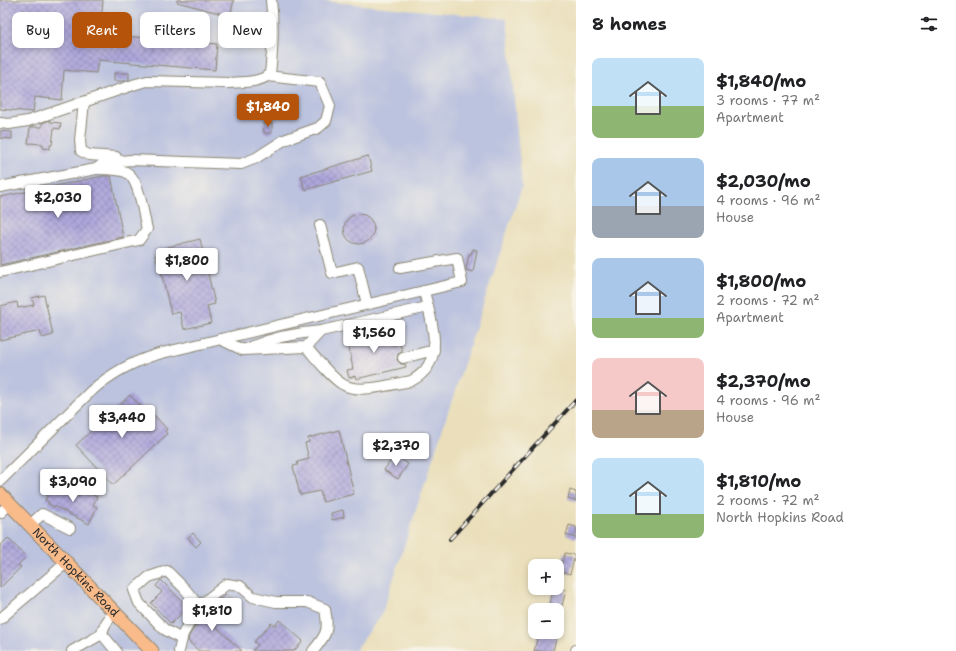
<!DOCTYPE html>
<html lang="en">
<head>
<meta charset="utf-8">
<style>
	body { margin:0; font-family:"Shantell Sans",sans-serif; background:#f2f2f2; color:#202124; height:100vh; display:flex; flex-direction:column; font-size:15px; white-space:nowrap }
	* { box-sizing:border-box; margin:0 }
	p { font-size:13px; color:#757577 }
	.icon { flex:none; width:22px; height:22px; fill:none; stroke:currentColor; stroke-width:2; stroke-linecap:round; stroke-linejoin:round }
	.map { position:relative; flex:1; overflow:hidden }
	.side { display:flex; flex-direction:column; background:#fff; width:380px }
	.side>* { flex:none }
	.guide { position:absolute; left:12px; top:12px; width:380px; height:36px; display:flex; gap:8px }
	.fabs { position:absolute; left:528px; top:559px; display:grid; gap:8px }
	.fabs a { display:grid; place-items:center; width:36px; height:36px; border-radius:8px; background:#fff; box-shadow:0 2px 6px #0003; font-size:20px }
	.price { position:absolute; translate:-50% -34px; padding:0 9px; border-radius:4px; background:#fff; color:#222; font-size:13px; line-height:26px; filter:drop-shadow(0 1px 2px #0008) }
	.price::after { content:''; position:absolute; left:50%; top:24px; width:12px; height:9px; margin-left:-6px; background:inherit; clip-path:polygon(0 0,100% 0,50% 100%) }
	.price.selected { background:#b45309; color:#fff }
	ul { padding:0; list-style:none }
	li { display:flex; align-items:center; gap:12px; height:100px; padding:0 16px }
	li span { display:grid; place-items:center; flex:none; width:112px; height:80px; border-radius:8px; color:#555 }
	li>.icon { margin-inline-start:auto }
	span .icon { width:48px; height:48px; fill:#fffc; stroke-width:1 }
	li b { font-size:17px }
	h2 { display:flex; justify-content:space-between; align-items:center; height:48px; padding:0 16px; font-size:17px }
	.tag { padding:0 14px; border-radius:8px; background:#fff; box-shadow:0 2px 6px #0003; font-size:14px; line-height:36px }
	.tag.selected { background:#b45309; color:#fff }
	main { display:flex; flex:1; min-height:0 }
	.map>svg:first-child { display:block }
	.industrial { fill:#bcc3de }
	.building { fill:url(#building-cross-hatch) }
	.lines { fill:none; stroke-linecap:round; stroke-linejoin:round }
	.minor-casing { stroke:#8a8572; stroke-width:12 }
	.major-casing { stroke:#8a8572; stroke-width:15 }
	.minor { stroke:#fff; stroke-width:10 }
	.major { stroke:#fabb8b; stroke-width:13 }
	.rail-casing { stroke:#2b2b2b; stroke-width:4 }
	.rail { stroke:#f7f3e8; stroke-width:2.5; stroke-dasharray:8; stroke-linecap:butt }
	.labels { text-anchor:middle; stroke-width:4; stroke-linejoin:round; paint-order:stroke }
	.street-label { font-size:12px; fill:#2b2b2b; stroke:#f7f3e8 }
</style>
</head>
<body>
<main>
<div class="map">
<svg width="576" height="651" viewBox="0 0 576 651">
	<defs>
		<pattern id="building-cross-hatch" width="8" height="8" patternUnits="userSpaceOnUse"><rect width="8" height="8" fill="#aea7dc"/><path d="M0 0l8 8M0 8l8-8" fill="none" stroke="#8e88b3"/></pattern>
	</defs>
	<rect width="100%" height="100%" fill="#f7f3e8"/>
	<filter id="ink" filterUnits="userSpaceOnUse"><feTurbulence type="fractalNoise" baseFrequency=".025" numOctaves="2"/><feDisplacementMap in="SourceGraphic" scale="8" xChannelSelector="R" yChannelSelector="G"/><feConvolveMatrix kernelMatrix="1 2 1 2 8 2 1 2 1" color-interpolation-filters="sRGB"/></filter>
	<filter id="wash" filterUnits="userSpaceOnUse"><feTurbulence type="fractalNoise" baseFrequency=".012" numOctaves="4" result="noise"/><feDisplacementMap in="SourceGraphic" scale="16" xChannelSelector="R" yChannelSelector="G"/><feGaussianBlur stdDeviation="0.9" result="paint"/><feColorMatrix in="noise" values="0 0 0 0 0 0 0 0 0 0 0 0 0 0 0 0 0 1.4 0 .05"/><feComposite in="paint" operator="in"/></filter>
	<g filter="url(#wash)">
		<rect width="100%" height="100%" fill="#eadfba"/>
		<path class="industrial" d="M0 0H313L507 19 522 186 382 614 355 651H0Z"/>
		<g id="blocks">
			<g class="building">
				<path d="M0 0H103L100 34 217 44 215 70 98 60 96 73 64 70 62 100 35 97 33 112 0 109Z"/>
				<path d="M177 0H234L230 16 177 2Z"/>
				<path d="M114 73H129V80L124 81H114Z"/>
				<path d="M50 120V122L61 123 60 129 54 128 52 145H50V149L43 148V144L28 143 30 127H42V123Z"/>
				<path d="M263 123H272V133H264Z"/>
				<path d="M0 131 12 132V139L0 138Z"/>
				<path d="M368 156 372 171 305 190 301 176Z"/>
				<path d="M103 176H111L123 237 0 265V197Z"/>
				<circle cx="359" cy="229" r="15"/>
				<path d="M200 239 215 304 207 306 211 323 184 329 180 312 171 314 159 263H157L155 255H157L156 250Z"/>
				<path d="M473 249 477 250 473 272 466 270 469 254H471Z"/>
				<path d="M44 295 53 335 42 338 40 331 0 340V306L17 302 18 308 34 305 32 298Z"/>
				<path d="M390 329 394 345 400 343 402 352 398 354 397 360 401 364H405L406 367 356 379 355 376 349 378 347 370 353 369 347 339Z"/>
				<path d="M130 395 152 417 154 415 167 429 165 431 167 434 113 485 76 445Z"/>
				<path d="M339 430 354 494 323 502 320 491 300 495 293 466 298 465 297 462 309 459 305 443 309 442 308 438Z"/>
				<path d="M395 455 408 464 398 479 384 470Z"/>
				<path d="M53 484 79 497 83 488 90 491 89 493 97 497 93 505 97 507 89 524 54 506V507L48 504 49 502 45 500Z"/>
				<path d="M570 490 576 492V501L568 499Z"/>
				<path d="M343 510 344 517 332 520 331 513Z"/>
				<path d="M569 525 576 527V538L566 535Z"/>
				<path d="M193 533 201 542 196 547 188 538Z"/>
				<path d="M8 538 26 557 18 565 21 567 0 588V546Z"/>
				<path d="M565 553 575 555 570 574 562 572 563 568 561 567Z"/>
				<path d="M161 580 188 607 171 624 151 603 162 592 156 586Z"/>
				<path d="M557 587 566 590 562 606H559L558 610H550L552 604H550L552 594 554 595Z"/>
				<path d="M225 594 232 600 211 622 242 651H199L188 641 189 636 195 627Z"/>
				<path d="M279 620 303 641 294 651H252L258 645 254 642 271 623 275 626Z"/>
				<path d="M539 632 546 634 547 632H558L553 651H534Z"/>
			</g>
		</g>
	</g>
	<g filter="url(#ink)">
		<use href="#blocks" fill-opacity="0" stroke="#8a8572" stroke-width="1"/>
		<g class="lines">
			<defs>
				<g id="minor">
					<path d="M84 102 80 140 81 151 89 155 116 157"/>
					<path d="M0 123 9 124 28 121 136 84 147 81 229 83C243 82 259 83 270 74 273 48 274 25 271 0"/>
					<path d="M0 187 96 169 104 163 130 160 241 164 256 158 284 140 318 128 326 121 330 106 320 82 267 76"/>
					<path d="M320 225 332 273 358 267 367 304"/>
					<path d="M0 272 139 240 147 229C143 215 140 179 126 172 118 169 106 169 98 169"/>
					<path d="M220 339 243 350 306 347 321 331"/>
					<path d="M306 347C316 358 332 379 344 385 360 394 393 384 411 381 448 362 431 322 424 291"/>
					<path d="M243 350C267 339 295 333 321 331L428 307"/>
					<path d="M403 358 434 350"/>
					<path d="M0 481 90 392C110 374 136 360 162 353L462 282 457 258 400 268"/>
					<path d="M0 513 10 504"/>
					<path d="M30 525 42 514 70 528"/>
					<path d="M114 612C109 619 103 625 102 634L116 651"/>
					<path d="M0 619 66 563"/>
					<path d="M181 639 164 629 139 603 134 590 149 577 167 571 185 589 199 606"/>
					<path d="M72 651 102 634"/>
					<path d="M179 651 183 634 199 606 227 584 240 586 253 597 276 602H307L325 609C329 631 327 634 313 651"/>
					<path d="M576 651V650"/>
				</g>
				<g id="major">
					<path id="s1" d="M0 494 152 651"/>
				</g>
			</defs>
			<use href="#minor" class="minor-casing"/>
			<use href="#major" class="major-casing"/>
			<use href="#minor" class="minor"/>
			<use href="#major" class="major"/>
			<defs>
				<path id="rail" d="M450 539 576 400"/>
			</defs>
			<use href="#rail" class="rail-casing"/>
			<use href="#rail" class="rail"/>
		</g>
	</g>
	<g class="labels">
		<g class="street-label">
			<text dy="4" stroke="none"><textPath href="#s1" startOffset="109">North Hopkins Road</textPath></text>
		</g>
	</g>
</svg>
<div class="fabs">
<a>+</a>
<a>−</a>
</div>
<b class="price selected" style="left:268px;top:128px">$1,840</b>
<b class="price" style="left:58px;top:219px">$2,030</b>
<b class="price" style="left:187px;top:282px">$1,800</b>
<b class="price" style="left:374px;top:354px">$1,560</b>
<b class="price" style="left:122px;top:439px">$3,440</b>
<b class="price" style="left:396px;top:467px">$2,370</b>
<b class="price" style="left:73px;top:503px">$3,090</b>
<b class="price" style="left:212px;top:632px">$1,810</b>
<div class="guide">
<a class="tag">Buy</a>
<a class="tag selected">Rent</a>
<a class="tag">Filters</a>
<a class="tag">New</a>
</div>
</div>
<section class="side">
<h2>8 homes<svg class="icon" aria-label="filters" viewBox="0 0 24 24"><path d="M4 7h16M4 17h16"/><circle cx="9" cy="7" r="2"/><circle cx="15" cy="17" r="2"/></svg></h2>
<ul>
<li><span style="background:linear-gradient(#bfe0f5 60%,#8fb573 0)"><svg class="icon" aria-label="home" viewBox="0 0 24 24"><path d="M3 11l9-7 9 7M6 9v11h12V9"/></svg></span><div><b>$1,840/mo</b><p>3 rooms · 77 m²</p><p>Apartment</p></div></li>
<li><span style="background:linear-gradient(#a9c7e8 60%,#9aa5b1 0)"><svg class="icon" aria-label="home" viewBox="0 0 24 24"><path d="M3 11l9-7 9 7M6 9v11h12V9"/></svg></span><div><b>$2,030/mo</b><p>4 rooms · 96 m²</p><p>House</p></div></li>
<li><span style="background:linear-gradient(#a9c7e8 75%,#8fb573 0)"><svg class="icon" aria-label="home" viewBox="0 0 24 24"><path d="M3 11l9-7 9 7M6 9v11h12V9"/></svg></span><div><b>$1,800/mo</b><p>2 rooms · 72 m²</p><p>Apartment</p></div></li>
<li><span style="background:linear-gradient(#f6c9c9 65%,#b9a48a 0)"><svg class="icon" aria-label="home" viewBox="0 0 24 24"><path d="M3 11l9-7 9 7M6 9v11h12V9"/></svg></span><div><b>$2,370/mo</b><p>4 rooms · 96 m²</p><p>House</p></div></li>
<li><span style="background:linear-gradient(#bfe0f5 70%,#8fb573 0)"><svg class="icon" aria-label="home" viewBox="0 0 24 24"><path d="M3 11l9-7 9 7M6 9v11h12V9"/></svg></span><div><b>$1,810/mo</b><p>2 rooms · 72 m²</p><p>North Hopkins Road</p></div></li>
</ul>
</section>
</main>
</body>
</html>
